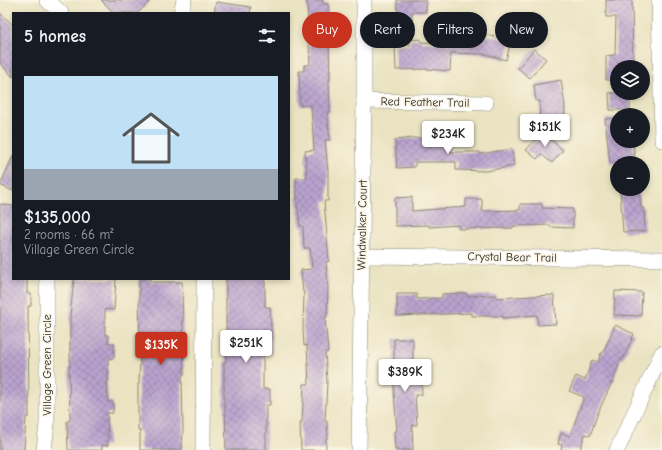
<!DOCTYPE html>
<html lang="en">
<head>
<meta charset="utf-8">
<style>
	body { margin:0; font-family:"Comic Neue",sans-serif; background:#20242c; color:#f1f3f6; height:100vh; display:flex; flex-direction:column; font-size:15px; white-space:nowrap }
	* { box-sizing:border-box; margin:0 }
	p { font-size:13px; color:#9ea1a6 }
	.icon { flex:none; width:22px; height:22px; fill:none; stroke:currentColor; stroke-width:2; stroke-linecap:round; stroke-linejoin:round }
	.map { position:relative; flex:1; overflow:hidden }
	.drawer { position:absolute; left:12px; top:12px; width:278px; height:268px; display:flex; flex-direction:column; background:#171b24; border-radius:0px; box-shadow:0 2px 6px #0003 }
	.drawer>* { flex:none }
	.hud { position:absolute; left:302px; top:12px; width:300px; height:36px; display:flex; gap:8px }
	.buttons { position:absolute; left:610px; top:60px; display:grid; gap:8px }
	.buttons a { display:grid; place-items:center; width:40px; height:40px; border-radius:50%; background:#171b24; box-shadow:0 2px 6px #0003; font-size:20px }
	.price { position:absolute; translate:-50% -34px; padding:0 9px; border-radius:4px; background:#fff; color:#222; font-size:13px; line-height:26px; filter:drop-shadow(0 1px 2px #0008) }
	.price::after { content:''; position:absolute; left:50%; top:24px; width:12px; height:9px; margin-left:-6px; background:inherit; clip-path:polygon(0 0,100% 0,50% 100%) }
	.price.active { background:#c8321e; color:#fff }
	ul { padding:0; list-style:none }
	li { display:grid; align-content:center; gap:8px; height:212px; padding:0 12px }
	li+li { border-top:1px solid #363941 }
	li span { display:grid; place-items:center; height:124px; border-radius:0px; color:#555 }
	li>.icon { margin-inline-start:auto }
	span .icon { width:72px; height:72px; fill:#fffc; stroke-width:1 }
	li b { font-size:17px }
	h2 { display:flex; justify-content:space-between; align-items:center; height:48px; padding:0 12px; font-size:17px }
	.pill { padding:0 14px; border-radius:18px; background:#171b24; box-shadow:0 2px 6px #0003; font-size:14px; line-height:36px }
	.pill.active { background:#c8321e; color:#fff }
	.map>svg:first-child { display:block }
	.building { fill:url(#building-cross-hatch) }
	.lines { fill:none; stroke-linecap:round; stroke-linejoin:round }
	.minor-casing { stroke:#8a8776; stroke-width:16 }
	.minor { stroke:#fff; stroke-width:15 }
	.labels { text-anchor:middle; stroke-width:3; stroke-linejoin:round; paint-order:stroke }
	.street-label { font-size:12px; fill:#2b2b2b; stroke:#fcf5e5 }
</style>
</head>
<body>
<div class="map">
<svg width="662" height="450" viewBox="0 0 662 450">
	<defs>
		<pattern id="building-cross-hatch" width="8" height="8" patternUnits="userSpaceOnUse"><rect width="8" height="8" fill="#baa3cf"/><path d="M0 0l8 8M0 8l8-8" fill="none" stroke="#9785a8"/></pattern>
	</defs>
	<rect width="100%" height="100%" fill="#fcf5e5"/>
	<filter id="ink" filterUnits="userSpaceOnUse"><feTurbulence type="fractalNoise" baseFrequency=".025" numOctaves="2"/><feDisplacementMap in="SourceGraphic" scale="8" xChannelSelector="R" yChannelSelector="G"/><feConvolveMatrix kernelMatrix="1 2 1 2 8 2 1 2 1" color-interpolation-filters="sRGB"/></filter>
	<filter id="wash" filterUnits="userSpaceOnUse"><feTurbulence type="fractalNoise" baseFrequency=".012" numOctaves="4" result="noise"/><feDisplacementMap in="SourceGraphic" scale="16" xChannelSelector="R" yChannelSelector="G"/><feGaussianBlur stdDeviation="0.9" result="paint"/><feColorMatrix in="noise" values="0 0 0 0 0 0 0 0 0 0 0 0 0 0 0 0 0 1.4 0 .05"/><feComposite in="paint" operator="in"/></filter>
	<g filter="url(#wash)">
		<rect width="100%" height="100%" fill="#eae3c1"/>
		<g id="blocks">
			<g class="building">
				<path d="M101 0H151L138 13H114Z"/>
				<path d="M307 0H323V4H328L330 80H329L330 112H327L330 140H325L328 171V201H324L329 261 326 262 328 287 327 317H325L328 352H325L327 382 325 421H327L328 438H326V450H301L300 422H302L304 384H309L307 345 304 346 303 330 304 292H303L301 270 312 269 310 248H304L303 226H300L297 201 296 178H307L305 151 314 150 311 105 300 106 299 71H304V65H310Z"/>
				<path d="M397 0H426V12H412V22L398 23Z"/>
				<path d="M606 0H632L633 67H617V80H606V56L615 55 616 17H606Z"/>
				<path d="M216 2 251 7 250 13H214Z"/>
				<path d="M0 13 13 25V77L0 63Z"/>
				<path d="M456 35 487 36V35L511 41 506 60 485 54 451 53 450 71 427 69 396 70 395 45H410V40L421 39V42L456 44Z"/>
				<path d="M534 49 546 59 530 78 518 68Z"/>
				<path d="M561 80 565 106 564 128 539 127 540 101H536L534 85Z"/>
				<path d="M609 93H630V110H610Z"/>
				<path d="M617 118V141H633L635 163H610L605 119Z"/>
				<path d="M542 132 563 150 552 163 541 154 537 159 526 150Z"/>
				<path d="M413 138H450V152H480V154L512 149 514 166 486 171 456 170V162H415V167L397 168 395 140Z"/>
				<path d="M13 156V191L0 185Z"/>
				<path d="M620 189H639L641 208H644L645 231 623 232Z"/>
				<path d="M412 197V211L466 207V199H482V211L520 210V204H542V208L573 209V228L550 227V225L513 226V228L459 229V225L429 227V225L395 226V198Z"/>
				<path d="M0 204 13 206V279H27V293L31 294V306H28L29 417H26L24 450H0Z"/>
				<path d="M74 279H116L114 310 105 309V335H108V343H114V358L108 359V381H107L108 402H113V413H107L108 445 102 446V450H68L67 421H70L69 367H70V316Z"/>
				<path d="M139 279H151V282H182L184 375H182L183 429 182 450H140V430H138V384H139L140 359Z"/>
				<path d="M226 279H265V307H270L271 327V354H263V389H270V405H266V450H226L225 405H224V362H226Z"/>
				<path d="M615 291 642 292 641 316 614 315Z"/>
				<path d="M467 293V296L496 295V298L554 295 556 324 538 325 537 315 503 318V316H472V313L397 316V294H417V299L442 298V294Z"/>
				<path d="M615 325 634 334 623 359 621 358 613 382H612L597 415 590 436 585 434 580 450H561L562 445 558 444 561 433 570 436 584 397 569 391 576 376 585 380 592 360 598 362 601 353H603Z"/>
				<path d="M394 339H413V370H421L422 395H415L417 425H412L413 450H395L394 431H397L394 393Z"/>
			</g>
		</g>
	</g>
	<g filter="url(#ink)">
		<use href="#blocks" fill-opacity="0" stroke="#8a8776" stroke-width="1"/>
		<g class="lines">
			<defs>
				<g id="minor">
					<path d="M47 0 61 13"/>
					<path d="M659 0 662 140"/>
					<path d="M181 13 184 0"/>
					<path d="M364 101 486 103"/>
					<path d="M362 256 662 259"/>
					<path d="M44 450 47 424V279"/>
					<path d="M203 450 204 279"/>
					<path d="M359 450 364 101V0"/>
					<path d="M617 450 662 353"/>
				</g>
			</defs>
			<use href="#minor" class="minor-casing"/>
			<use href="#minor" class="minor"/>
		</g>
	</g>
	<g class="labels">
		<g class="street-label">
			<text transform="translate(425 102) rotate(1)" y="4">Red Feather Trail</text>
			<text transform="translate(362 225) rotate(-89)" y="4">Windwalker Court</text>
			<text transform="translate(512 257) rotate(1)" y="4">Crystal Bear Trail</text>
			<text transform="translate(47 365) rotate(-90)" y="4">Village Green Circle</text>
		</g>
	</g>
</svg>
<div class="buttons">
<a><svg class="icon" aria-label="layers" viewBox="0 0 24 24"><path d="M12 4l9 5-9 5-9-5zM3 14l9 5 9-5"/></svg></a>
<a>+</a>
<a>−</a>
</div>
<b class="price" style="left:545px;top:148px">$151K</b>
<b class="price" style="left:448px;top:155px">$234K</b>
<b class="price" style="left:246px;top:364px">$251K</b>
<b class="price active" style="left:161px;top:366px">$135K</b>
<b class="price" style="left:405px;top:393px">$389K</b>
<div class="hud">
<a class="pill active">Buy</a>
<a class="pill">Rent</a>
<a class="pill">Filters</a>
<a class="pill">New</a>
</div>
<section class="drawer">
<h2>5 homes<svg class="icon" aria-label="filters" viewBox="0 0 24 24"><path d="M4 7h16M4 17h16"/><circle cx="9" cy="7" r="2"/><circle cx="15" cy="17" r="2"/></svg></h2>
<ul>
<li><span style="background:linear-gradient(#bfe0f5 75%,#9aa5b1 0)"><svg class="icon" aria-label="home" viewBox="0 0 24 24"><path d="M3 11l9-7 9 7M6 9v11h12V9"/></svg></span><div><b>$135,000</b><p>2 rooms · 66 m²</p><p>Village Green Circle</p></div></li>
</ul>
</section>
</div>
</body>
</html>
